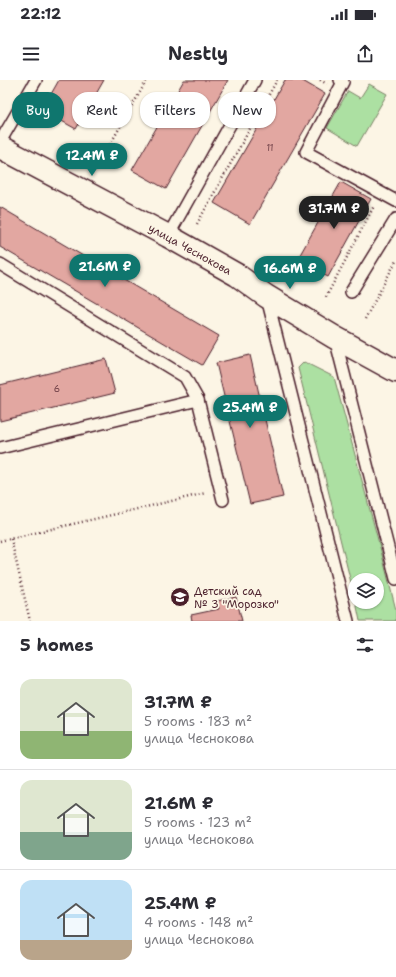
<!DOCTYPE html>
<html lang="en">
<head>
<meta charset="utf-8">
<style>
	body { margin:0; font-family:"Shantell Sans",sans-serif; background:#f2f2f3; color:#2b2b33; height:100vh; display:flex; flex-direction:column; font-size:15px; white-space:nowrap }
	* { box-sizing:border-box; margin:0 }
	p { font-size:13px; color:#7c7c81 }
	.icon { flex:none; width:22px; height:22px; fill:none; stroke:currentColor; stroke-width:2; stroke-linecap:round; stroke-linejoin:round }
	.map { position:relative; height:541px; overflow:hidden }
	.panel { display:flex; flex-direction:column; background:#fff; flex:1 }
	.panel>* { flex:none }
	.guide { position:absolute; left:12px; top:12px; width:372px; height:36px; display:flex; gap:8px }
	.fabs { position:absolute; left:348px; top:493px; display:grid; gap:8px }
	.fabs a { display:grid; place-items:center; width:36px; height:36px; border-radius:50%; background:#fff; box-shadow:0 1px 3px #0004; font-size:20px }
	.price { position:absolute; translate:-50% -34px; padding:0 9px; border-radius:14px; background:#0f766e; color:#fff; font-size:13px; line-height:26px; filter:drop-shadow(0 1px 2px #0008) }
	.price::after { content:''; position:absolute; left:50%; top:24px; width:12px; height:9px; margin-left:-6px; background:inherit; clip-path:polygon(0 0,100% 0,50% 100%) }
	.price.selected { background:#222; color:#fff }
	ul { padding:0; list-style:none }
	li { display:flex; align-items:center; gap:12px; height:100px; padding:0 20px }
	li+li { border-top:1px solid #e1e1e2 }
	li span { display:grid; place-items:center; flex:none; width:112px; height:80px; border-radius:12px; color:#555 }
	li>.icon { margin-inline-start:auto }
	span .icon { width:48px; height:48px; fill:#fffc; stroke-width:1 }
	li b { font-size:17px }
	h2 { display:flex; justify-content:space-between; align-items:center; height:48px; padding:0 20px; font-size:17px }
	.chip { padding:0 14px; border-radius:16px; background:#fff; box-shadow:0 1px 3px #0004; font-size:14px; line-height:36px }
	.chip.selected { background:#0f766e; color:#fff }
	.status { display:flex; justify-content:space-between; align-items:center; height:28px; padding:0 20px; background:#fff; direction:ltr }
	.status svg { height:11px; fill:currentColor }
	header { display:flex; justify-content:space-between; align-items:center; height:52px; padding:0 20px; background:#fff; font-size:18px; font-weight:700 }
	.map>svg:first-child { display:block }
	.green { fill:#ace0a2; stroke:#7b8066 }
	.building { fill:#e2a7a1; stroke:#4a1f2b }
	.lines { fill:none; stroke-linecap:round; stroke-linejoin:round }
	.lane-casing { stroke:#4a1f2b; stroke-width:14 }
	.street-casing { stroke:#4a1f2b; stroke-width:25 }
	.path { stroke:#4a1f2b; stroke-width:2.5; stroke-dasharray:1 3; stroke-linecap:butt }
	.lane { stroke:#fcf5e5; stroke-width:11 }
	.street { stroke:#fcf5e5; stroke-width:22 }
	.labels { text-anchor:middle; stroke-width:3.5; stroke-linejoin:round; paint-order:stroke }
	.number-label { font-size:9px; fill:#704148 }
	.street-label { font-size:11px; fill:#4a1f2b; stroke:#fcf5e5 }
	.poi-label { font-size:11px; fill:#4a1f2b; stroke:#fcf5e5; text-anchor:start }
</style>
</head>
<body>
<div class="status"><b>22:12</b><svg viewBox="0 0 49 12"><path d="M0 12V9h3v3zM5 12V6h3v6zM10 12V3h3v9zM15 12V0h3v12zM26 1h20v11H26zM47 4h2v5h-2z"/></svg></div>
<header><svg class="icon" aria-label="menu" viewBox="0 0 24 24"><path d="M4 6h16M4 12h16M4 18h16"/></svg>Nestly<svg class="icon" aria-label="share" viewBox="0 0 24 24"><path d="M12 15V3M7 8l5-5 5 5M5 13v7h14v-7"/></svg></header>
<div class="map">
<svg width="396" height="541" viewBox="0 0 396 541">
	<rect width="100%" height="100%" fill="#fcf5e5"/>
	<filter id="ink" filterUnits="userSpaceOnUse"><feTurbulence type="fractalNoise" baseFrequency=".025" numOctaves="2"/><feDisplacementMap in="SourceGraphic" scale="8" xChannelSelector="R" yChannelSelector="G"/><feConvolveMatrix kernelMatrix="1 2 1 2 8 2 1 2 1" color-interpolation-filters="sRGB"/></filter>
	<g filter="url(#ink)">
		<g class="green">
			<path d="M369 4 387 14 357 66 327 48 348 11 360 18Z"/>
			<path d="M304 282 334 297 381 471 396 530V541H360L356 522H377V500H355V519L298 288Z"/>
		</g>
		<g class="building">
			<path d="M59 0H104L76 49 42 30Z"/>
			<path d="M184 0H228L166 109 132 90Z"/>
			<path d="M285 0H301L325 14 250 144 214 123Z"/>
			<path d="M341 102 371 119 328 197 297 180Z"/>
			<path d="M0 127 219 256 202 285 0 167Z"/>
			<path d="M250 275 283 417 250 424 216 283Z"/>
			<path d="M106 279 115 313 0 341V305Z"/>
			<path d="M236 517 242 541H192L191 535 219 529 217 521Z"/>
		</g>
		<g class="lines">
			<defs>
				<g id="lane">
					<path d="M340 0 343 2 306 72 396 121"/>
					<path d="M0 62 36 0"/>
					<path d="M168 156 255 0"/>
					<path d="M0 184 185 297 198 320"/>
					<path d="M351 212 396 139"/>
					<path d="M267 218 348 541"/>
					<path d="M335 258 396 499"/>
					<path d="M0 368 198 320 223 420"/>
				</g>
				<path id="street" d="M0 67 168 156 237 195 266 216 334 257 396 291"/>
			</defs>
			<use href="#lane" class="lane-casing"/>
			<use href="#street" class="street-casing"/>
			<g class="path">
				<path d="M320 0 327 4"/>
				<path d="M96 89 147 0"/>
				<path d="M197 144 277 0"/>
				<path d="M326 217 374 126"/>
				<path d="M365 239 396 181"/>
				<path d="M11 459 30 541"/>
				<path d="M0 461 206 413"/>
			</g>
			<use href="#lane" class="lane"/>
			<use href="#street" class="street"/>
		</g>
	</g>
	<defs>
		<symbol id="school-disc" viewBox="-11 -11 22 22"><circle r="9.5" fill="#4a1f2b" stroke="#fcf5e5"/><path d="M0-5L7-2L0 1L-7-2ZM-4 1L0 2.5L4 1V4Q0 6-4 4Z" fill="#fff"/></symbol>
	</defs>
	<g fill-rule="evenodd">
		<use href="#school-disc" x="169" y="506" width="22" height="22"/>
	</g>
	<g class="labels">
		<g class="number-label">
			<text x="270" y="71">11</text>
			<text x="57" y="312">6</text>
		</g>
		<g class="street-label">
			<text transform="translate(190 169) rotate(29)" y="4">улица Чеснокова</text>
		</g>
		<g class="poi-label">
			<text x="194" y="515">Детский сад<tspan x="194" dy="13">№ 3 "Морозко"</tspan></text>
		</g>
	</g>
</svg>
<div class="fabs">
<a><svg class="icon" aria-label="layers" viewBox="0 0 24 24"><path d="M12 4l9 5-9 5-9-5zM3 14l9 5 9-5"/></svg></a>
</div>
<b class="price" style="left:92px;top:97px">12.4M ₽</b>
<b class="price selected" style="left:334px;top:150px">31.7M ₽</b>
<b class="price" style="left:105px;top:208px">21.6M ₽</b>
<b class="price" style="left:290px;top:210px">16.6M ₽</b>
<b class="price" style="left:250px;top:349px">25.4M ₽</b>
<div class="guide">
<a class="chip selected">Buy</a>
<a class="chip">Rent</a>
<a class="chip">Filters</a>
<a class="chip">New</a>
</div>
</div>
<section class="panel">
<h2>5 homes<svg class="icon" aria-label="filters" viewBox="0 0 24 24"><path d="M4 7h16M4 17h16"/><circle cx="9" cy="7" r="2"/><circle cx="15" cy="17" r="2"/></svg></h2>
<ul>
<li><span style="background:linear-gradient(#dfe7d0 65%,#8fb573 0)"><svg class="icon" aria-label="home" viewBox="0 0 24 24"><path d="M3 11l9-7 9 7M6 9v11h12V9"/></svg></span><div><b>31.7M ₽</b><p>5 rooms · 183 m²</p><p>улица Чеснокова</p></div></li>
<li><span style="background:linear-gradient(#dfe7d0 65%,#7fa58c 0)"><svg class="icon" aria-label="home" viewBox="0 0 24 24"><path d="M3 11l9-7 9 7M6 9v11h12V9"/></svg></span><div><b>21.6M ₽</b><p>5 rooms · 123 m²</p><p>улица Чеснокова</p></div></li>
<li><span style="background:linear-gradient(#bfe0f5 75%,#b9a48a 0)"><svg class="icon" aria-label="home" viewBox="0 0 24 24"><path d="M3 11l9-7 9 7M6 9v11h12V9"/></svg></span><div><b>25.4M ₽</b><p>4 rooms · 148 m²</p><p>улица Чеснокова</p></div></li>
</ul>
</section>
</body>
</html>
